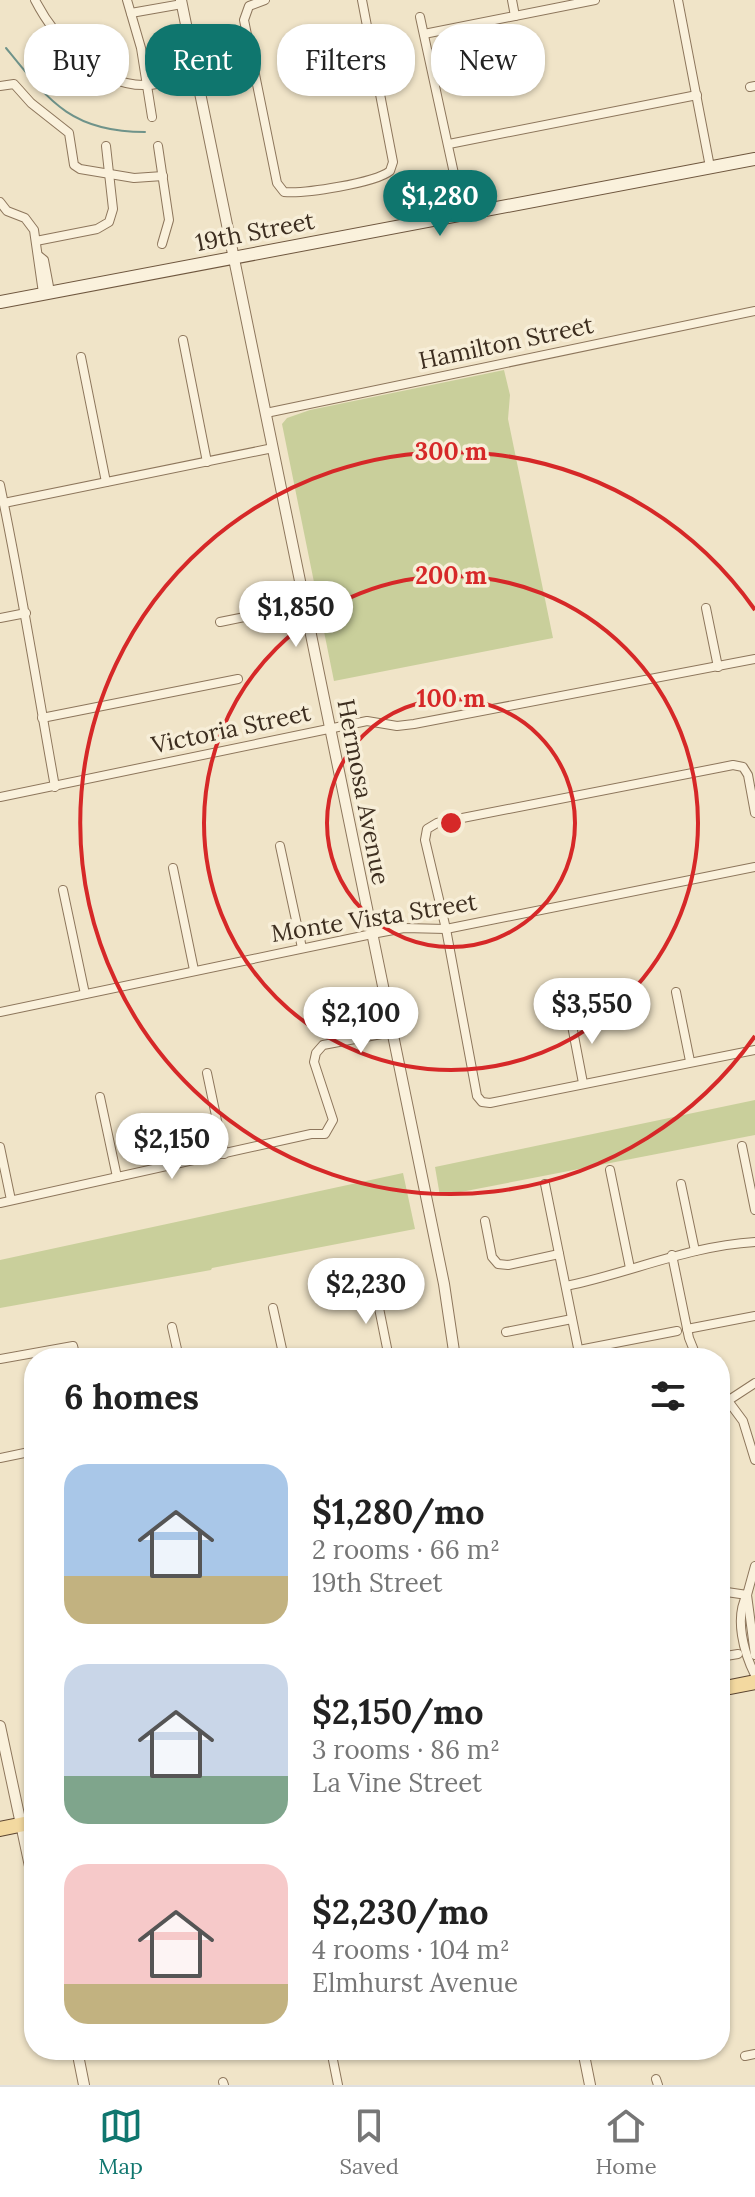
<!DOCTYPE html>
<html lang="en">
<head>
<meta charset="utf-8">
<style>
	body { margin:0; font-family:Lora,serif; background:#f6f6f6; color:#222; height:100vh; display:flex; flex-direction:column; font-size:30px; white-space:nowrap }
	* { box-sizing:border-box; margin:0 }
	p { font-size:26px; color:#767676 }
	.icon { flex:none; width:44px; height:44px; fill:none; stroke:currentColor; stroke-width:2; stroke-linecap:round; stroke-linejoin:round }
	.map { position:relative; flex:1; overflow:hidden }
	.drawer { position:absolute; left:24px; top:1348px; width:706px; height:712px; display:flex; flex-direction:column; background:#fff; border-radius:32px; box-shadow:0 2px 6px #0004 }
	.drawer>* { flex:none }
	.hud { position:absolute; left:24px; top:24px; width:708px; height:72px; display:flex; gap:16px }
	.price { position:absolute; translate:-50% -68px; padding:0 18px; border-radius:28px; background:#fff; color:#222; font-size:26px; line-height:52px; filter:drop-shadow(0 2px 4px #0008) }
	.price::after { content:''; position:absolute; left:50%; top:48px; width:24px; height:18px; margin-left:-12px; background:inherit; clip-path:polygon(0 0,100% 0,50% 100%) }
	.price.current { background:#0f766e; color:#fff }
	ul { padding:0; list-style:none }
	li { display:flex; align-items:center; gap:24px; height:200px; padding:0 40px }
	li span { display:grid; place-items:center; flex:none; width:224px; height:160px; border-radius:24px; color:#555 }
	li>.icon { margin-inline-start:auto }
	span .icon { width:96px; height:96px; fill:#fffc; stroke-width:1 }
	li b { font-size:34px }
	h2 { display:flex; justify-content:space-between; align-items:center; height:96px; padding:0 40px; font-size:34px }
	.pill { padding:0 28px; border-radius:32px; background:#fff; box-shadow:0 2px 6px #0004; font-size:28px; line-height:72px }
	.pill.current { background:#0f766e; color:#fff }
	.tabs { display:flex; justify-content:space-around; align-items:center; height:112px; border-top:2px solid #e0e0e0; background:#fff; font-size:22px; color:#767676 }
	.tabs a { display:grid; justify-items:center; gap:4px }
	.tabs .current { color:#0f766e }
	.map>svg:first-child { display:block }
	.green { fill:#c9cf9b }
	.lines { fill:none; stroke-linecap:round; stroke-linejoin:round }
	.stream { stroke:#6f938a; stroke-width:2 }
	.minor-casing { stroke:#8d765c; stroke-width:10 }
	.tertiary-casing { stroke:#8d765c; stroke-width:12 }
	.secondary-casing { stroke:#6f573f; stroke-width:14 }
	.primary-casing { stroke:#5b4430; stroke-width:16 }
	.minor { stroke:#faf1dc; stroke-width:8 }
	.tertiary { stroke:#faf1dc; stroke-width:10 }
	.secondary { stroke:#faf1dc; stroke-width:12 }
	.primary { stroke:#f3d9a0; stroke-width:14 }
	.ring { fill:none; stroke:#d62828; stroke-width:4 }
	.labels { text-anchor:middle; stroke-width:7; stroke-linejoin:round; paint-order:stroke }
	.street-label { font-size:24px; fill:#3d2e20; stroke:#f7eed8 }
	.centre { fill:#d62828; stroke:#f7eed8; stroke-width:4 }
	.ring-label { font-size:24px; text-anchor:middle; font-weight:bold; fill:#d62828; stroke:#f7eed8; stroke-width:7; stroke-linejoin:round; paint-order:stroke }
</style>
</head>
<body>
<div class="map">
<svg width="755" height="2085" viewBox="0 0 755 2085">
	<rect width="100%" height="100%" fill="#f0e4c8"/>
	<g class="green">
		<path d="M504 370 510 395 508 419 553 638 334 681 282 424 287 418 310 410Z"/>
		<path d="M755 1100V1135L440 1196 435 1167Z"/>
		<path d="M403 1173 415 1229 212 1268 211 1270 0 1308V1260Z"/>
	</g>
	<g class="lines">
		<path class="stream" d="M6 48C49 101 71 132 145 132"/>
		<defs>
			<g id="minor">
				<path d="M35 0C55 39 99 87 146 85 163 85 180 78 196 75"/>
				<path d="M127 0 141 48 152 117"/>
				<path d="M265 0 249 6 244 20 277 183 284 192C304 194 375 183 390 171L393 162 362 0"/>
				<path d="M512 0 515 16"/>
				<path d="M678 0 710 167"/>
				<path d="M131 13 182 4"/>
				<path d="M420 17 463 215"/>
				<path d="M424 34 595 0"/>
				<path d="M237 65 253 63"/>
				<path d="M0 86 14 84 31 103 69 133 74 165 80 169 134 178 163 176"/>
				<path d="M750 87 755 86"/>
				<path d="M449 144 697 95"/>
				<path d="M158 146 169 220 162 244"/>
				<path d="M0 202 7 211 25 218 34 230 43 293"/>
				<path d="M36 241 97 229 109 222 113 209 106 146"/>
				<path d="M39 256 44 260 50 292"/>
				<path d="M183 340 207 462"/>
				<path d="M81 357 106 482"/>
				<path d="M266 413 755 311"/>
				<path d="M0 485C21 585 37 686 55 787"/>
				<path d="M4 503 273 448"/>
				<path d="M706 608 718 667"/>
				<path d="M0 618 26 613"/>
				<path d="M220 622 304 605"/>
				<path d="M42 718 238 679"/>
				<path d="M0 797 367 721 397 726 414 724 755 659"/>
				<path d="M755 813 748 775 743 767 733 765 437 823 427 829 425 840 446 929 477 1096 482 1102 490 1103 755 1050"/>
				<path d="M280 846 302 948"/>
				<path d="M173 868 194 970"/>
				<path d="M63 890 85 994"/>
				<path d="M676 992 690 1061"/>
				<path d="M0 1012 372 934 404 928 446 929 755 867"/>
				<path d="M570 1015 583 1083"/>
				<path d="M207 1073 224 1154"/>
				<path d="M100 1097 117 1177"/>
				<path d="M742 1146 755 1210"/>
				<path d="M0 1147 11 1200"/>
				<path d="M610 1170 630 1268"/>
				<path d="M545 1184 580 1358"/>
				<path d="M681 1184 695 1251"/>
				<path d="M0 1203 311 1134H325L333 1120 314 1062 316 1053 323 1045 392 1032"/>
				<path d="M485 1221 492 1257 498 1264 508 1265 559 1254"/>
				<path d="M672 1255 689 1338 697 1358"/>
				<path d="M566 1286C630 1273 688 1246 755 1242"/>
				<path d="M375 1288 389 1358"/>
				<path d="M273 1308 284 1358"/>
				<path d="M172 1327 179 1358"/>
				<path d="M687 1329 755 1316"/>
				<path d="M506 1332 572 1319"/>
				<path d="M579 1350 677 1331"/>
				<path d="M0 1359 73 1346 76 1358"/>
				<path d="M720 1390 743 1421 755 1460"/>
				<path d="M729 1400 755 1383"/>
				<path d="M0 1458 34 1451"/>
				<path d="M755 1566 747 1595 755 1655"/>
				<path d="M720 1591 747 1595"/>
				<path d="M747 1595C734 1618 744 1653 755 1675"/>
				<path d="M720 1657 738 1654"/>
				<path d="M331 2050 338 2085"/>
				<path d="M745 2056 755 2054"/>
				<path d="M656 2079 658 2085"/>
				<path d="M223 2082 224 2085"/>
			</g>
			<g id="tertiary">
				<path d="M181 0 444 1284 455 1358"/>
				<path d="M0 1726 34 1885"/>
				<path d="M77 2050 84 2085"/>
				<path d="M583 2050 590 2085"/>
			</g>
			<path id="secondary" d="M0 302 755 159"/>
			<g id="primary">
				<path d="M720 1689 755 1682"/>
				<path d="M0 1829 34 1822"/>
			</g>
		</defs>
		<use href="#minor" class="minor-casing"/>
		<use href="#tertiary" class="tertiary-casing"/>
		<use href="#secondary" class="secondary-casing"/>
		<use href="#primary" class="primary-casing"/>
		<use href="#minor" class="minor"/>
		<use href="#tertiary" class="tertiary"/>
		<use href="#secondary" class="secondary"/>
		<use href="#primary" class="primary"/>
	</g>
	<g class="ring">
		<circle cx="451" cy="823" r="124"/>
		<circle cx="451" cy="823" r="247"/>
		<path d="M755 1036A371 371 0 1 1 755 610"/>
	</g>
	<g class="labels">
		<g class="street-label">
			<text transform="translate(255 232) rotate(-11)" y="8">19th Street</text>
			<text transform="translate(506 343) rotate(-12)" y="8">Hamilton Street</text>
			<text transform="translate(231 729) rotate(-12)" y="8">Victoria Street</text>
			<text transform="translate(363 792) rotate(79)" y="8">Hermosa Avenue</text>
			<text transform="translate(374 918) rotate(-9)" y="8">Monte Vista Street</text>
		</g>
	</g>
	<circle cx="451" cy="823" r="12" class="centre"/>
	<g class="ring-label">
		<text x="451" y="460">300 m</text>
		<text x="451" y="584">200 m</text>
		<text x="451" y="707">100 m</text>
	</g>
</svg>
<b class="price current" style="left:440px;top:238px">$1,280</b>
<b class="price" style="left:296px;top:649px">$1,850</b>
<b class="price" style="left:592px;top:1046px">$3,550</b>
<b class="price" style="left:361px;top:1055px">$2,100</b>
<b class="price" style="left:172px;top:1181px">$2,150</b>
<b class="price" style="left:366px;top:1326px">$2,230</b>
<div class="hud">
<a class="pill">Buy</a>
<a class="pill current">Rent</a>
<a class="pill">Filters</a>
<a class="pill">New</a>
</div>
<section class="drawer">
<h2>6 homes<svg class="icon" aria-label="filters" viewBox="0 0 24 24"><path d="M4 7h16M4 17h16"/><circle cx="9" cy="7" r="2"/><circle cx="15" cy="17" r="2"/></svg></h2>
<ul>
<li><span style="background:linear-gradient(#a9c7e8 70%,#c2b280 0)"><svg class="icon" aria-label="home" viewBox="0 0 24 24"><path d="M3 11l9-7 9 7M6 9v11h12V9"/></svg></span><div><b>$1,280/mo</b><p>2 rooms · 66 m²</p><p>19th Street</p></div></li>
<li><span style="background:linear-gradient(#c9d6e8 70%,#7fa58c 0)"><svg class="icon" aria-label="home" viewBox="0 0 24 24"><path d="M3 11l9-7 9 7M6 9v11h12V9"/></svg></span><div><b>$2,150/mo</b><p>3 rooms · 86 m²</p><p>La Vine Street</p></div></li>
<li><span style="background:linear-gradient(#f6c9c9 75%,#c2b280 0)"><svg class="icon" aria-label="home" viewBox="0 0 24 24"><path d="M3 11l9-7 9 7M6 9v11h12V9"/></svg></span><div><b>$2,230/mo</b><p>4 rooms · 104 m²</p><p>Elmhurst Avenue</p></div></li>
</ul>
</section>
</div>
<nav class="tabs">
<a class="current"><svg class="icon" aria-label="map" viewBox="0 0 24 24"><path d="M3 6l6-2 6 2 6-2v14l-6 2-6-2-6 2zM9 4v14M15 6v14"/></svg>Map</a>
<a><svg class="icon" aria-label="saved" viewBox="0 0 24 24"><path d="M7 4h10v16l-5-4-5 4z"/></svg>Saved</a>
<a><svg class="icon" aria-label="home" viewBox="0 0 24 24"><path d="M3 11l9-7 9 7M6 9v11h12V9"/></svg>Home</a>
</nav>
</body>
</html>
